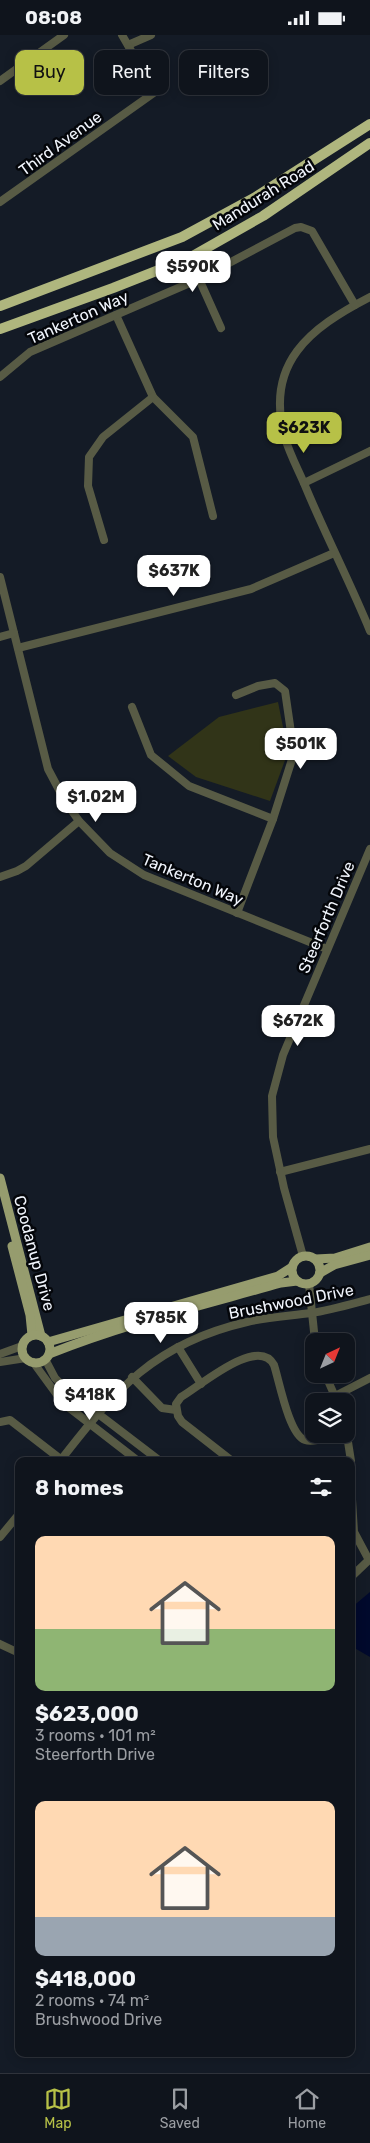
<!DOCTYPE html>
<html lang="en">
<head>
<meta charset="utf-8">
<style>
	body { margin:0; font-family:Rubik,sans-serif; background:#181d25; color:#f1f3f6; height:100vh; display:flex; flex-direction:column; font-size:19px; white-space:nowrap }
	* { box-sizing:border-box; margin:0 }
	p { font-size:16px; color:#9b9ea3 }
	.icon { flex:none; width:28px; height:28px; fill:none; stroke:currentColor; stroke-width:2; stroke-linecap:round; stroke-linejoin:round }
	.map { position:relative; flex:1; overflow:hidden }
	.side { position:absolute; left:15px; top:1422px; width:340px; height:600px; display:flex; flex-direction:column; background:#0f141c; border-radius:10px; box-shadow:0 2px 12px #0003,0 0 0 1px #2f333b }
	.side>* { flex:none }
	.hud { position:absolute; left:15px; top:15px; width:340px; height:45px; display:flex; gap:10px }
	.needle { width:32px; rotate:43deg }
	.fabs { position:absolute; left:305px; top:1298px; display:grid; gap:10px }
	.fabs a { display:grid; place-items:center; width:50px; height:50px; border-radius:10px; background:#0f141c; box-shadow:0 2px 12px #0003,0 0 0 1px #2f333b; font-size:25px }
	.price { position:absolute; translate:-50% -42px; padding:0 11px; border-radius:10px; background:#fff; color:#222; font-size:16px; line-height:32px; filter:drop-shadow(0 1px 2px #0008) }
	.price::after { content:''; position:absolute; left:50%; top:30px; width:15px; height:11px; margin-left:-8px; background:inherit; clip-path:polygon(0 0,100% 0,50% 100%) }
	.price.selected { background:#b7c147; color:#111 }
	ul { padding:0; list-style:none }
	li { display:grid; align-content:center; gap:10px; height:265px; padding:0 20px }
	li span { display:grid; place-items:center; height:155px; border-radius:10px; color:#555 }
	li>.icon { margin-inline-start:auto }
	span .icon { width:90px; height:90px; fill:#fffc; stroke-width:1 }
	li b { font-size:21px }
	h2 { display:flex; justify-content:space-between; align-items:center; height:60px; padding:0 20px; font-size:21px }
	.pill { padding:0 18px; border-radius:10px; background:#0f141c; box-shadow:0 2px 12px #0003,0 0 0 1px #2f333b; font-size:18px; line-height:45px }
	.pill.selected { background:#b7c147; color:#111 }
	.status { display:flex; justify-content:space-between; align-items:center; height:35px; padding:0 25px; background:#0f141c; direction:ltr }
	.status svg { height:14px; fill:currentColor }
	.tab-bar { display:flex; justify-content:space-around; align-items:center; height:70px; border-top:1px solid #2f333b; background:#0f141c; font-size:14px; color:#9b9ea3 }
	.tab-bar a { display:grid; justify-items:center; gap:2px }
	.tab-bar .selected { color:#b7c147 }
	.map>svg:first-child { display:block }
	.green { fill:#313418 }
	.water { fill:#00092c }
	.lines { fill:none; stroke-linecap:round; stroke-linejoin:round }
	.minor { stroke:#585b45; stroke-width:8 }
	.major { stroke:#969c6e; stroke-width:9 }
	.highway { stroke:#afb67e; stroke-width:10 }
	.labels { text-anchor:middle; stroke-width:5; stroke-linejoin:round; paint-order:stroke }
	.street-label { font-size:16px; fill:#f1f5fd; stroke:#04060a }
</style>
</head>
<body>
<div class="status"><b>08:08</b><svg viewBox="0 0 49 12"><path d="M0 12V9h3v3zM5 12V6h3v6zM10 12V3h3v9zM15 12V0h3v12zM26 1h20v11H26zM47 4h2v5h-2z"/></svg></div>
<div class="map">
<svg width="370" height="2038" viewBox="0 0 370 2038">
	<rect width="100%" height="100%" fill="#141b26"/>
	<path class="green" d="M278 667 288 717 270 766 196 742 168 721 219 682Z"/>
	<path class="water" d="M370 1557V1622L351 1611V1573Z"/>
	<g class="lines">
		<g class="minor">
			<path d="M128 10 151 0"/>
			<path d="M0 46 64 0"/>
			<path d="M0 167 155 57 122 0"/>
			<path d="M199 244 221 293"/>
			<path d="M370 262C310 293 264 328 285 403 290 420 299 436 306 453 326 501 350 547 370 596"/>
			<path d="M116 280 153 362 193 402 213 481"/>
			<path d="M0 342 30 317 199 244 295 193 301 192 312 196 355 270"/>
			<path d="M304 448 370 416"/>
			<path d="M104 505 88 451 89 422 103 402 153 362"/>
			<path d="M0 542 48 734 65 766 79 786 110 818 144 840 327 914"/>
			<path d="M0 602 14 598"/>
			<path d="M18 613 251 554 334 518"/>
			<path d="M236 660 258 651 275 648 285 656 294 718 273 784 237 878"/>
			<path d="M132 672 151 720 189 751 273 784"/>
			<path d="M0 842 17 836 26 831 79 786"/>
			<path d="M280 1137 370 1114"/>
			<path d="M303 1221 284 1153 273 1102 272 1061 283 1020 370 814"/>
			<path d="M309 1249 315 1306"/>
			<path d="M178 1312 201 1349"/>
			<path d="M0 1319 22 1311"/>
			<path d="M45 1324 55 1343 67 1355 160 1426"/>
			<path d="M0 1327 26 1323"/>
			<path d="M33 1327 63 1368 138 1426"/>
			<path d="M325 1339 337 1366"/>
			<path d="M132 1342 162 1373 176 1375"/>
			<path d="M335 1361 370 1343"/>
			<path d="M0 1387 10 1385 63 1426"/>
			<path d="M346 1394 351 1426"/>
			<path d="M60 1426C115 1355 155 1308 247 1287 268 1282 289 1281 311 1278 331 1275 351 1269 370 1264"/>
			<path d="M232 1426 182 1387 178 1381 176 1369 181 1362C199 1352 258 1300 274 1330 279 1345 289 1400 305 1405 314 1408 330 1401 339 1399"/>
			<path d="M351 1448 354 1497 369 1525"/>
			<path d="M0 1502 19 1479"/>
			<path d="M351 1542 370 1524"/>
			<path d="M0 1609 19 1618"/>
		</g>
		<g class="major">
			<path d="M0 1143 41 1301"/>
			<path d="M12 1211 30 1280 32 1300"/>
			<circle cx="306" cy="1235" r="14"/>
			<path d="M316 1224 335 1223 370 1212"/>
			<path d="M320 1238 334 1230 370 1220"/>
			<circle cx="36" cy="1314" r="14"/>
			<path d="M48 1307 278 1241 292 1232"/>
			<path d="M49 1319C124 1289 203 1270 281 1248L297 1246"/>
		</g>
		<g class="highway">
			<path d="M0 271 182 202 254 163 370 89"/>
			<path d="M0 294 113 253 189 223 263 181 370 108"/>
		</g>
	</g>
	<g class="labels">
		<g class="street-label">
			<text transform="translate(60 108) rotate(-36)" y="6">Third Avenue</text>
			<text transform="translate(263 160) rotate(-32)" y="6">Mandurah Road</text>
			<text transform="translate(78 282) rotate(-24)" y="6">Tankerton Way</text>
			<text transform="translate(193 844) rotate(23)" y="6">Tankerton Way</text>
			<text transform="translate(326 882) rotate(-67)" y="6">Steerforth Drive</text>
			<text transform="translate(35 1218) rotate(75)" y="6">Coodanup Drive</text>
			<text transform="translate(291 1266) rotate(-11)" y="6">Brushwood Drive</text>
		</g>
	</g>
</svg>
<div class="fabs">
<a><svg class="needle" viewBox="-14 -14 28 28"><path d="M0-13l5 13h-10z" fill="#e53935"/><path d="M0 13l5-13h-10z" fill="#9b9ea3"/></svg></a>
<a><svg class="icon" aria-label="layers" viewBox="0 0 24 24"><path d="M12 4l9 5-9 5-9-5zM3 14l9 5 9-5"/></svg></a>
</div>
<b class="price" style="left:193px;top:258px">$590K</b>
<b class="price selected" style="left:304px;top:419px">$623K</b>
<b class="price" style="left:174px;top:562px">$637K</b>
<b class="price" style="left:301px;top:735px">$501K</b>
<b class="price" style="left:96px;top:788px">$1.02M</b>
<b class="price" style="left:298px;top:1012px">$672K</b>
<b class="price" style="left:161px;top:1309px">$785K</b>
<b class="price" style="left:90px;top:1386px">$418K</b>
<div class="hud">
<a class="pill selected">Buy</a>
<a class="pill">Rent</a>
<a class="pill">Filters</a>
</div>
<section class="side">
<h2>8 homes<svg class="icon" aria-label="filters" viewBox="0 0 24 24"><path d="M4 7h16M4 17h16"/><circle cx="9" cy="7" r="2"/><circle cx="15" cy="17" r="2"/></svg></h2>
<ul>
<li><span style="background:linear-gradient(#ffd9b3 60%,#8fb573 0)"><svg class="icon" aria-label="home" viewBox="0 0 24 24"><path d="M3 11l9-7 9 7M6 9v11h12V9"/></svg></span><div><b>$623,000</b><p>3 rooms · 101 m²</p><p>Steerforth Drive</p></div></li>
<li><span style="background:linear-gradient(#ffd9b3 75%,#9aa5b1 0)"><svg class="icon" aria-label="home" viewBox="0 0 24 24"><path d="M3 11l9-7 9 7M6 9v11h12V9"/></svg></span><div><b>$418,000</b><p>2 rooms · 74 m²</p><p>Brushwood Drive</p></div></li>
</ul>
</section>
</div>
<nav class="tab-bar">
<a class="selected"><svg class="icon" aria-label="map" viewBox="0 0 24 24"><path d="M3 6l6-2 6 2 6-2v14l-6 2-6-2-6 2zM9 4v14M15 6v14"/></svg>Map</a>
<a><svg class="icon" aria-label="saved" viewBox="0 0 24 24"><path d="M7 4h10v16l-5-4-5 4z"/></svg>Saved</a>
<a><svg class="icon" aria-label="home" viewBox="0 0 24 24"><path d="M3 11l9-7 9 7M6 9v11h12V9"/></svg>Home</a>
</nav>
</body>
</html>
